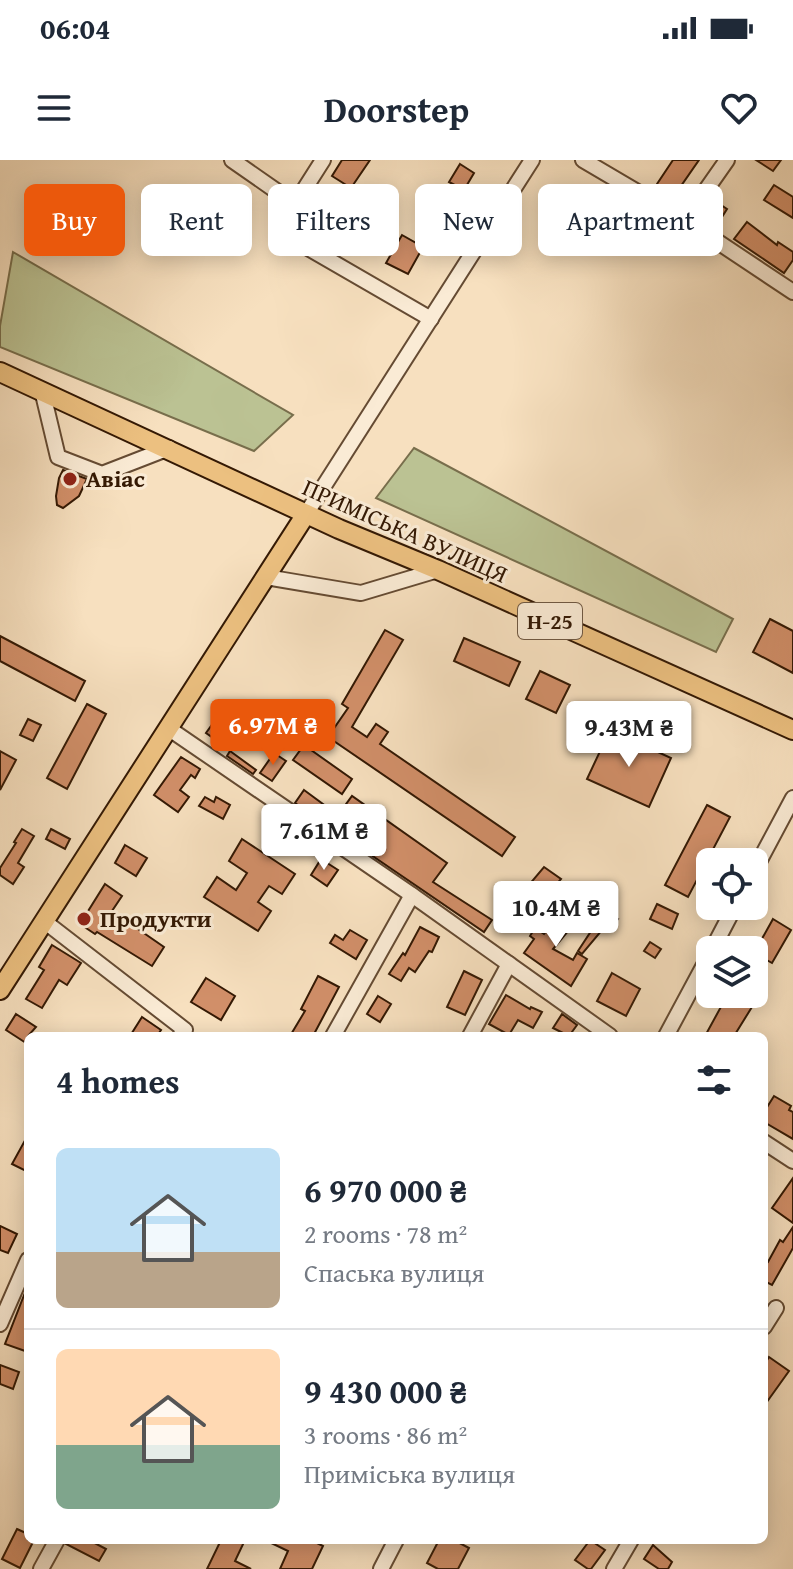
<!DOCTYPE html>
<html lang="en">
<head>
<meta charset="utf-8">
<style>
	body { margin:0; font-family:"Gentium Book Plus",serif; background:#f6f6f7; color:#1f2937; height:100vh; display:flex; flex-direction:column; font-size:30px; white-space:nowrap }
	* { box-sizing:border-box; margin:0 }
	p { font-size:26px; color:#747a83 }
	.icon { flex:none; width:44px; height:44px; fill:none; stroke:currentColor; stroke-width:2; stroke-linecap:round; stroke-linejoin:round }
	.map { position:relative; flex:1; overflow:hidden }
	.details { position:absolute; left:24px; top:872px; width:744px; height:512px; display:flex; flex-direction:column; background:#fff; border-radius:12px; box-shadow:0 4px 20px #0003 }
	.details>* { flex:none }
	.guide { position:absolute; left:24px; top:24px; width:746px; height:72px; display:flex; gap:16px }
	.tools { position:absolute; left:696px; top:688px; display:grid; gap:16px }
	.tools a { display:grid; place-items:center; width:72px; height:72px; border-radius:12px; background:#fff; box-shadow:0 4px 20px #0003; font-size:40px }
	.price { position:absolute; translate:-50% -68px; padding:0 18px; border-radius:8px; background:#fff; color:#222; font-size:26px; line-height:52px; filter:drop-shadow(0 2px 4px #0008) }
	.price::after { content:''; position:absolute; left:50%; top:48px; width:24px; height:18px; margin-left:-12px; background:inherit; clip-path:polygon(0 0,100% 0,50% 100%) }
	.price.on { background:#ea580c; color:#fff }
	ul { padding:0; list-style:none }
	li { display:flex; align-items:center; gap:24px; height:200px; padding:0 32px }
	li+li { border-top:2px solid #e0e1e3 }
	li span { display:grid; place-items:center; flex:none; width:224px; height:160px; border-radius:12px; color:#555 }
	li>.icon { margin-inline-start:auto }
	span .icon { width:96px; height:96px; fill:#fffc; stroke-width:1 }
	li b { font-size:34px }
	h2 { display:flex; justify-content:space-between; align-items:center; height:96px; padding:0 32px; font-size:34px }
	.tag { padding:0 28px; border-radius:12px; background:#fff; box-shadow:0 4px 20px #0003; font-size:28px; line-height:72px }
	.tag.on { background:#ea580c; color:#fff }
	.status { display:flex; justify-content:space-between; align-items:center; height:56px; padding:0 40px; background:#fff; direction:ltr }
	.status svg { height:22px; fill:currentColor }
	header { display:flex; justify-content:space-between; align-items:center; height:104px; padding:0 32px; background:#fff; font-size:36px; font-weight:700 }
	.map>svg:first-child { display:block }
	.green { fill:#bbc293; stroke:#786e4c; stroke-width:2 }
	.building { fill:#d18f69; stroke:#341904; stroke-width:2 }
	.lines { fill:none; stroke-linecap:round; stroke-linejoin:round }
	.minor-casing { stroke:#654b33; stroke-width:18 }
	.major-casing { stroke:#341904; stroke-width:22 }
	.minor { stroke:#faebd5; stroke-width:14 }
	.major { stroke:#ecc080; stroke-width:18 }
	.poi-dot { fill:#8f2418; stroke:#faebd5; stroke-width:3 }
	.labels { text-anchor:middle; stroke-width:6; stroke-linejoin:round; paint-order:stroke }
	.shield { fill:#faebd5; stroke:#6f5843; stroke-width:2 }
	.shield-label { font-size:22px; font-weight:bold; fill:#341904 }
	.poi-label { font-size:24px; font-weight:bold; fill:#341904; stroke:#faebd5; text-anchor:start }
	.street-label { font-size:24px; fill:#341904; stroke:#faebd5 }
</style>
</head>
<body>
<div class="status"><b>06:04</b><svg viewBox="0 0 49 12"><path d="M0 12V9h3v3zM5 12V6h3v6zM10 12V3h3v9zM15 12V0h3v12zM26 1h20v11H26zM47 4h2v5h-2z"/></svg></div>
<header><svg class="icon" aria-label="menu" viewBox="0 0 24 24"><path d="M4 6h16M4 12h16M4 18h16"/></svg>Doorstep<svg class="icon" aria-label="heart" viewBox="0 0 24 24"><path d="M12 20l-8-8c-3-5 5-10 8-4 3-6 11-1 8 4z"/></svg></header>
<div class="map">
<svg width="793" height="1409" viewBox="0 0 793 1409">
	<rect width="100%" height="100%" fill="#f7e0bf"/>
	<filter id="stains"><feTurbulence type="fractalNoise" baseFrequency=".0025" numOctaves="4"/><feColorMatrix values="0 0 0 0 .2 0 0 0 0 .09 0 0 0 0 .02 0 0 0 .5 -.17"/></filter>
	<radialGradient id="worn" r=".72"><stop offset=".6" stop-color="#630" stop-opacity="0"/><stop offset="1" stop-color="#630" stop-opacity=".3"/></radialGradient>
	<g class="green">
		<path d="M13 92 293 255 254 291 0 187V166Z"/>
		<path d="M414 288 733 459 716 492 376 338Z"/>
	</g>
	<g class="building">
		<path d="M342 0H370L351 28 332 16Z"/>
		<path d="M673 0H699L674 36 657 24Z"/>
		<path d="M756 0H781L773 11Z"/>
		<path d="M460 4 474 13 464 30 449 22Z"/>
		<path d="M774 25 793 37V58L764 40Z"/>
		<path d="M323 33 345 46 337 58 331 55 328 59 313 50Z"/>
		<path d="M424 38 448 52 439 68 420 57 424 50 418 47Z"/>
		<path d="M712 39 727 49 715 68 699 57Z"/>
		<path d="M747 62 777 85 778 82 793 92V100L784 113 734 79Z"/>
		<path d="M402 75 423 87 408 114 386 103Z"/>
		<path d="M63 310 87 319 79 336 63 348 57 345 56 336 59 318Z"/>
		<path d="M770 459 793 471V513L753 492Z"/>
		<path d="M385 470 403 480 352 567 367 577 376 564 388 572 380 584 515 677 502 696 328 577 348 548 342 544Z"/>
		<path d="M0 476 85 521 75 541 0 501Z"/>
		<path d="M464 478 520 502 509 526 454 501Z"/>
		<path d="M540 511 570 525 556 553 526 539Z"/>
		<path d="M87 544 106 554 67 629 47 618Z"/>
		<path d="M224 548 240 559 232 570 228 567 219 582 206 573Z"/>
		<path d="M28 559 41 565 33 581 20 575Z"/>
		<path d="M610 570 671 598 649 647 587 619Z"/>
		<path d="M304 585 352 619 342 634 293 600Z"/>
		<path d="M0 591 16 600 0 630Z"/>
		<path d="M230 591 256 610 253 614 227 596Z"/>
		<path d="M274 593 286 601 272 621 260 613Z"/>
		<path d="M181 597 200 609 195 618 191 615 180 630 189 637 178 652 154 635Z"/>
		<path d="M304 630 338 655 352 636 447 703 433 722 492 760 484 772 295 643Z"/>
		<path d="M205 637 214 642 216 637 230 645 223 659 199 646Z"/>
		<path d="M707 645 730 657 688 737 665 725Z"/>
		<path d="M22 669 34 676 18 703 24 707 13 724 0 715V708L16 683 14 682Z"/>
		<path d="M51 669 70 679 65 689 46 679Z"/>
		<path d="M242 679 295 714 282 734 269 726 258 742 271 751 258 771 204 737 217 717 236 730 247 713 229 701Z"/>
		<path d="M125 685 147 698 136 716 115 703Z"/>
		<path d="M321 699 338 710 327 726 311 715Z"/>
		<path d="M544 707 561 719 552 730 550 729 523 764 507 751Z"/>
		<path d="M105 724 122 736 112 751 164 787 152 806 97 772 95 774 80 764Z"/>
		<path d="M657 744 678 754 672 769 650 759Z"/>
		<path d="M564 747 579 758 553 789 573 800 577 793 587 799 571 826 524 793 534 779 530 776 535 768 544 774Z"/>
		<path d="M605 750 618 759 612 767 607 764 582 794 578 791Z"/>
		<path d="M773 759 791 770 772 803 754 793Z"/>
		<path d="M420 767 439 777 432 792 429 791 415 812 409 808 401 821 389 814 403 793 405 795Z"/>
		<path d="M350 770 367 780 356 799 330 783 335 775 343 780Z"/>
		<path d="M650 782 661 789 655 798 644 791Z"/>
		<path d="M52 785 81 803 67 825 59 820 42 848 26 839 44 810 39 807Z"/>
		<path d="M464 811 482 820 465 855 447 847Z"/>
		<path d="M612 813 640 829 626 856 597 841Z"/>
		<path d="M318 816 339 827 313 876H290L305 851 301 849Z"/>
		<path d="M206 818 235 836 221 860 191 842Z"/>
		<path d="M728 834H760L734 876H705Z"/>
		<path d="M506 835 530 849 531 847 542 852 533 868 518 860 509 875 489 864Z"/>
		<path d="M378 836 391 844 380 862 367 854Z"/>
		<path d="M16 854 36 867 28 876 26 883 6 870Z"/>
		<path d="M562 854 577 865 569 876 553 868Z"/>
		<path d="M142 857 161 870 157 876H130Z"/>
		<path d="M774 936 791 946 789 950 793 952V979L764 962V952Z"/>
		<path d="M28 975V1012L12 1004Z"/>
		<path d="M793 1018V1063L772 1048Z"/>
		<path d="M0 1066 17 1074 8 1093 0 1090Z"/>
		<path d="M793 1067V1088L772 1125 764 1121V1100L768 1102 780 1080 783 1082Z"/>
		<path d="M28 1125V1192L5 1184Z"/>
		<path d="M769 1197 789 1211 764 1246V1205Z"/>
		<path d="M0 1205 19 1212 13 1229 0 1224Z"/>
		<path d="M17 1369 28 1374V1380H34L20 1408 2 1399Z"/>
		<path d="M67 1380H89L106 1389 99 1401 66 1384Z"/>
		<path d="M221 1380H245L235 1401 251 1409H207Z"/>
		<path d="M265 1380H311L323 1386 312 1409H280L288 1391Z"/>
		<path d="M439 1380H454L469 1388 458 1409H438L427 1403Z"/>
		<path d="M590 1380 605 1390 591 1409H588L575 1400Z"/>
		<path d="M653 1385 672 1402 668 1409H659L644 1399Z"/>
	</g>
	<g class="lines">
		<defs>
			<g id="minor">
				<path d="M232 0 295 44 297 65 303 85 431 159"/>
				<path d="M583 0 685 60 793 132"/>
				<path d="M295 44 323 0"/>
				<path d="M685 60 727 0"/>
				<path d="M42 230 58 297 102 314 169 288"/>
				<path d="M306 354 532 0"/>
				<path d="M266 417 361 433 438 410"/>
				<path d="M168 568 412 735 610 876"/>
				<path d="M754 711 793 638"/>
				<path d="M44 761 185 870 180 876"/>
				<path d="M712 790 735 746"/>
				<path d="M333 876 412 735"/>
				<path d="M470 876 509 804"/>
				<path d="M666 876 710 794"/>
				<path d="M764 982 793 1001"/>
				<path d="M0 1164 28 1100"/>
				<path d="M764 1167 776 1148"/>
				<path d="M41 1409 57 1380"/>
				<path d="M381 1409 396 1380"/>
				<path d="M614 1409 631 1380"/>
			</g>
			<g id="major">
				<path d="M0 212 339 369 438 410 793 570"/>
				<path d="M0 830 306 354"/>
			</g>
		</defs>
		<use href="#minor" class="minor-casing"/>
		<use href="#major" class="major-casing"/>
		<use href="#minor" class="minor"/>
		<use href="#major" class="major"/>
	</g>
	<g class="poi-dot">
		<circle cx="70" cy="319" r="8"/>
		<circle cx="84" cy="759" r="8"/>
	</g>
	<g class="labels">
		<rect class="shield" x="518" y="443" width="64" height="36" rx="6"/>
		<g class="shield-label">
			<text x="550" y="469">Н-25</text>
		</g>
		<g class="poi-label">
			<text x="86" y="327">Авіас</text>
			<text x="100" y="767">Продукти</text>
		</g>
		<g class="street-label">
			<text transform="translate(405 371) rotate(24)" y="8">ПРИМІСЬКА ВУЛИЦЯ</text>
		</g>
	</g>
	<rect width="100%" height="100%" filter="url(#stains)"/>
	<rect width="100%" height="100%" fill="url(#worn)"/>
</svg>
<div class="tools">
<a><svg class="icon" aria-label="locate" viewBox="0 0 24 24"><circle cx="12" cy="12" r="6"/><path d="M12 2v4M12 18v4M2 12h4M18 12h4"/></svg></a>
<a><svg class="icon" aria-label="layers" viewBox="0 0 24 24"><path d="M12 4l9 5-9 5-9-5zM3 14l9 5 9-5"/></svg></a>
</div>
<b class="price on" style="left:273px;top:607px">6.97M ₴</b>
<b class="price" style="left:629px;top:609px">9.43M ₴</b>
<b class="price" style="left:324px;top:712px">7.61M ₴</b>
<b class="price" style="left:556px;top:789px">10.4M ₴</b>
<div class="guide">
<a class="tag on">Buy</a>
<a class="tag">Rent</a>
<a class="tag">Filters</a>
<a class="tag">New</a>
<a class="tag">Apartment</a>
</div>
<section class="details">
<h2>4 homes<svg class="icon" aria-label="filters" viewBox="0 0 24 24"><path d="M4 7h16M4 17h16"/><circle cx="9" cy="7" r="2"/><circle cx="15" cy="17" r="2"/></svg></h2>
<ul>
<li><span style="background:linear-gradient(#bfe0f5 65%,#b9a48a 0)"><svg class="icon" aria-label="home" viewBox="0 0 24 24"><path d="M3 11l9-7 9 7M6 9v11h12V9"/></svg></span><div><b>6 970 000 ₴</b><p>2 rooms · 78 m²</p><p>Спаська вулиця</p></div></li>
<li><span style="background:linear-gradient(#ffd9b3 60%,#7fa58c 0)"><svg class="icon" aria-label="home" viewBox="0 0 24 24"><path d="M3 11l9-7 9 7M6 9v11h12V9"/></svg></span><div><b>9 430 000 ₴</b><p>3 rooms · 86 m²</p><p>Приміська вулиця</p></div></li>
</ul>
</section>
</div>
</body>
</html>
